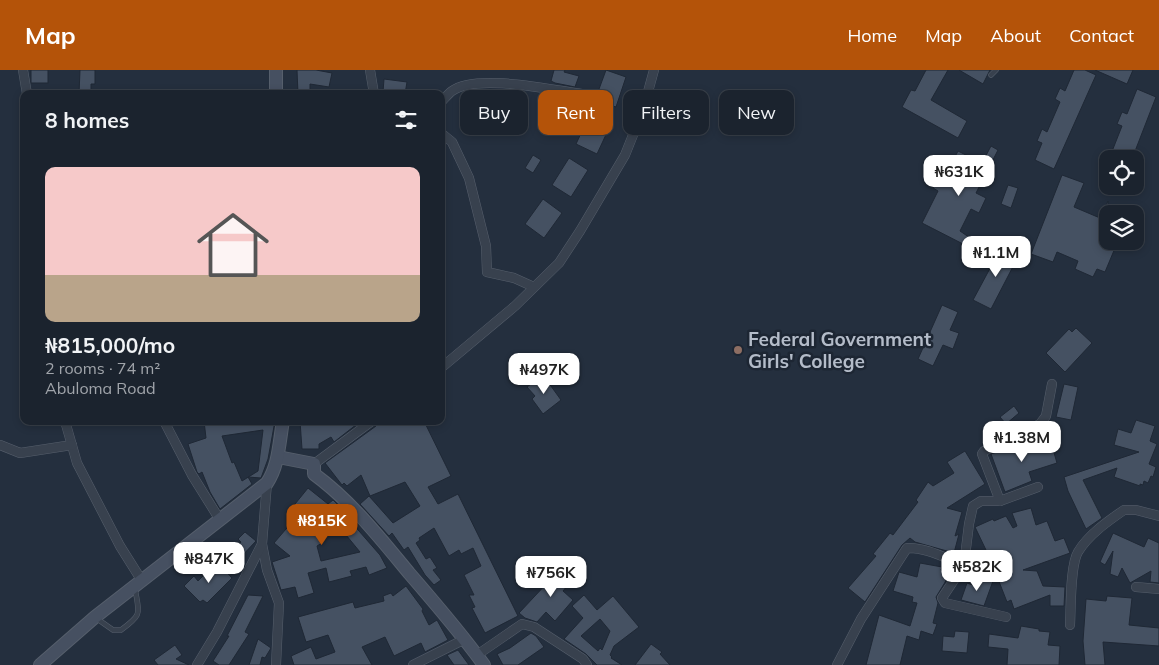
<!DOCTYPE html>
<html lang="en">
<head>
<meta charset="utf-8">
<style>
	body { margin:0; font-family:Mulish,sans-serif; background:#242b36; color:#f1f3f6; height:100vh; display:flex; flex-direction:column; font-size:19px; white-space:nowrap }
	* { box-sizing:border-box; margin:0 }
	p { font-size:16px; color:#a0a4aa }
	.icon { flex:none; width:28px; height:28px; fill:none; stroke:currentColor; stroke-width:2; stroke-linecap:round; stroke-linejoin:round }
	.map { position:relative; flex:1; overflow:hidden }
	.sheet { position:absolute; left:20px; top:20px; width:425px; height:335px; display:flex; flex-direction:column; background:#1b232e; border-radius:10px; box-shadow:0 2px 8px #0003,0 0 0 1px #39404a }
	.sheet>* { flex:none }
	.banner { position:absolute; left:460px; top:20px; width:475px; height:45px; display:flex; gap:10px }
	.buttons { position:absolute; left:1099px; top:80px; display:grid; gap:10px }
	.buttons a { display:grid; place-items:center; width:45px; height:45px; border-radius:10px; background:#1b232e; box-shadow:0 2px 8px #0003,0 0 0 1px #39404a; font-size:25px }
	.price { position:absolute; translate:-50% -42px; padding:0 11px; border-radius:10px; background:#fff; color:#222; font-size:16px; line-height:32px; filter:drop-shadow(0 1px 2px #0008) }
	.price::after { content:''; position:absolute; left:50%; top:30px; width:15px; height:11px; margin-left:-8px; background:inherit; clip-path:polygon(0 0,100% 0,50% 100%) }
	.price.on { background:#b45309; color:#fff }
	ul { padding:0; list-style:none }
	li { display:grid; align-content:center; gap:10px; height:265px; padding:0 25px }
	li span { display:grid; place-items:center; height:155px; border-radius:10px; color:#555 }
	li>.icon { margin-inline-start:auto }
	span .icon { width:90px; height:90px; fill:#fffc; stroke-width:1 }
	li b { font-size:21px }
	h2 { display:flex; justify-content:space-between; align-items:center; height:60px; padding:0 25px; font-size:21px }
	.chip { padding:0 18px; border-radius:10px; background:#1b232e; box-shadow:0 2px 8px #0003,0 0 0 1px #39404a; font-size:18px; line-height:45px }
	.chip.on { background:#b45309; color:#fff }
	header { display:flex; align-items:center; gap:30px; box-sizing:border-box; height:70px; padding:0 25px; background:#b45309; color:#fff }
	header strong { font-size:24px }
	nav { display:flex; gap:28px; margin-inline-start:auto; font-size:18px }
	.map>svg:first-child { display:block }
	.building { fill:#455162; stroke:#1f2835; fill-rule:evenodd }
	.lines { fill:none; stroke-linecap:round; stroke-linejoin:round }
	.lane-casing { stroke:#565f6c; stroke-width:5.5 }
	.street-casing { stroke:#565f6c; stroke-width:10 }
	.secondary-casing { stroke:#565f6c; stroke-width:14 }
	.lane { stroke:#38414e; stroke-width:4.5 }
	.street { stroke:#38414e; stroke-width:9 }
	.secondary { stroke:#465061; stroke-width:12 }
	.education-dot { fill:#8d6e63; stroke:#1d2633; stroke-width:2 }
	.labels { text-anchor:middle; stroke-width:5; stroke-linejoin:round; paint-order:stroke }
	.poi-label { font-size:19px; font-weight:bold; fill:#b4bcc9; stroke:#1d2633; text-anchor:start }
</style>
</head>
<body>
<header>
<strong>Map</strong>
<nav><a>Home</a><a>Map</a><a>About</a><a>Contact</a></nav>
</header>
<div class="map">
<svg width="1159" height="595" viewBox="0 0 1159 595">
	<rect width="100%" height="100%" fill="#242f3e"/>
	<g class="building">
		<rect x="31" y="0" width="17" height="13"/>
		<path d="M80 0H95V14H91V24H79Z"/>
		<path d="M297 0H316L332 3 329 17 310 14V24H298Z"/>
		<path d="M554 0H565L564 2 579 6 575 17 555 13 551 11Z"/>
		<path d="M606 0 626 7 616 37 595 30Z"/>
		<path d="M926 0H948L931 30 967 51 958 68 902 37 911 20 915 21Z"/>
		<path d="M959 0H990L983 14Z"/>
		<path d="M1074 0H1085L1096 5 1054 99 1035 90 1042 73 1037 71 1042 59 1047 62 1060 32 1055 29 1060 18 1065 21Z"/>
		<path d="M1095 0H1133L1127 14Z"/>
		<path d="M384 9 407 12 405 24 383 22Z"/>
		<path d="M1137 19 1156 27 1132 89H1109L1122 56 1117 54 1122 42 1127 44Z"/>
		<path d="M589 46 610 56 597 84 576 74Z"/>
		<path d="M991 76 998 80 976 123 986 128 979 143 971 139 960 161 976 172 969 182 961 176 963 174 922 153 938 121 933 118 941 102 946 104 958 81 982 93Z"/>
		<path d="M533 85 541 90 533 103 525 98Z"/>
		<path d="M569 88 588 100 571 127 552 115Z"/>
		<path d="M1062 105 1084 113 1074 137 1100 148 1108 131V171H1118L1105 202 1097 199 1093 207 1075 199 1078 191 1057 182 1053 192 1031 184Z"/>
		<path d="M1008 115 1018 118 1011 138 1001 134Z"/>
		<path d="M543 129 562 143 544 168 525 154Z"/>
		<path d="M1002 176 1019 185 991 239 973 230Z"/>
		<path d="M942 235 958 242 950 260 959 263 953 279 943 275 933 296 918 289Z"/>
		<path d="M1076 258 1092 273 1065 302 1046 283 1069 259 1072 262Z"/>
		<path d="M543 305 561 330 543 344 532 329 535 326 527 317Z"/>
		<path d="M1064 314 1078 317 1071 350 1056 347Z"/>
		<path d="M1014 336 1019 343 1006 354 1000 347Z"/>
		<path d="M1136 350 1155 356 1150 371 1157 374 1149 394 1156 397 1153 407 1151 406 1148 413 1144 411 1143 415 1140 414V416L1114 407 1117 398 1083 410 1102 448 1086 459 1068 421 1064 407 1139 382 1114 375 1118 359 1131 363Z"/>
		<path d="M204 351H218V353L228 351H275L268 389 261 408 248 407 252 414 220 439 210 422 202 402 199 404 197 402 188 374 206 368ZM263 360 258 401 242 411 234 392 232 393 222 366Z"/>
		<path d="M300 351H361L334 372 331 367 319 374V379H302Z"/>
		<path d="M378 351H424L451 406 428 417 438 434 458 424 518 546 485 563 472 538 475 537 469 525H474L464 505 481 496 473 478 461 484 459 480 449 486 434 458 419 468 420 470 416 473 426 489 430 487 437 498 433 500 441 510 434 515 425 505 408 477 404 480 392 463 389 466 360 434 369 426 393 453 420 436 405 412 370 426 361 405 347 416 344 413 342 415 325 393 376 356Z"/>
		<path d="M1050 369 1057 393 1029 402 1032 411 1005 422 991 384 1019 374 1020 379Z"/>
		<path d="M965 381 985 414 947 438 962 442 955 466 959 464 954 483 915 472 910 468 902 475 865 532 848 518 876 486 873 484 890 463 893 465 918 432 916 430 928 412 933 416 954 403 947 392Z"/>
		<path d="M308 418 328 434 333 430 337 434 354 452 352 453 380 485 387 498 369 505 366 497 350 501 352 506 329 512 326 498 308 503 314 523 298 528 295 517 281 520 272 492 290 486 274 473 298 445 291 439ZM337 454 360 482 321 491 317 476 322 473 318 468Z"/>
		<path d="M1031 438 1036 455 1047 451 1055 471 1064 468 1070 483 1023 500 1037 501 1043 516 1065 517 1064 536H1050V525L1014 539 1011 530 1007 532 998 509 1006 511 1008 500 997 496 996 501 975 457 993 449 994 451 1006 446 1013 458 1017 456 1012 443Z"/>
		<path d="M245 462 256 471 240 488 233 481 241 472 238 469Z"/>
		<path d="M1113 463 1144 477 1148 468 1159 473V513L1150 512 1151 501 1130 513 1122 498 1118 507 1110 504 1113 481 1105 495 1100 492Z"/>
		<path d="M217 492 232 508 207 533 203 530 200 532 184 516 194 506 198 511Z"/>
		<path d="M920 493 942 497 941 500 949 501 947 509 936 527 938 533 933 553 937 554 933 565 921 561 919 570 907 566 900 595H866L879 545 910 556 917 533 912 532 913 527 893 521 899 502 917 507Z"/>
		<path d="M563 496 568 501 570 498 577 504 563 521 573 530 555 551 546 542 537 552 525 548 519 543Z"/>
		<path d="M975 507 993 511 984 536 961 530 967 513 973 515Z"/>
		<path d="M406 516 423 539 422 541 429 555 437 550 448 570 425 582 421 573 394 586 385 567 362 577 372 595H294L291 586 311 577 316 589 335 582 328 565 306 572 298 547 353 532 355 538 384 531 383 526 391 523 393 526Z"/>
		<path d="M248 525 263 526 245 562 249 564 229 595H219L213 591 229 566H227Z"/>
		<path d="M584 525 597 540 613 526 639 557 614 576 610 585 612 587 611 588 622 595H597L586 584 564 569 583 548 572 536ZM600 549 610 561 602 580 600 578 598 581 581 566Z"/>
		<path d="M1107 526 1132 528 1129 555 1159 558V576L1103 572 1105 595H1085L1083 571 1086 529 1106 531Z"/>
		<path d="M1021 556 1039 559V561L1050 562 1048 575 1060 576 1059 595H1007L1008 579 988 577 989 564 1018 568Z"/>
		<path d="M955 561 969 562 967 583 942 581 943 566 954 567Z"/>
		<path d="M531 563 536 566 544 577 518 595H503L497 584 510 578Z"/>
		<path d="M258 569 271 578 265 588 262 587 260 595H249Z"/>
		<path d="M651 574 662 582 660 584 670 595H635Z"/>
		<path d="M175 575 182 585 176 589 189 595H158L154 590Z"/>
		<path d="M458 580 469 595H454L447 585Z"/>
	</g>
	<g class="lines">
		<defs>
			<g id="lane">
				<path d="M991 5 996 0"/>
				<path d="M96 548 113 560H121C143 544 139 544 135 518"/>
			</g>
			<g id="street">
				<path d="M23 0 27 24"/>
				<path d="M370 0 374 24"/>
				<path d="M441 32C445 28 448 24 452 21 476 3 553 20 582 24"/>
				<path d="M441 63 452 72 469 108 486 176 487 202 514 208 534 217"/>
				<path d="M441 298 515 236 559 193 580 161 625 85 643 40 654 0"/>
				<path d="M65 351 77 393 120 476 142 511"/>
				<path d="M164 351 192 405 220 450"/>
				<path d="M0 375 20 383 72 375"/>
				<path d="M314 394 372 351"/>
				<path d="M1000 431 982 384 984 381 1040 354 1046 346 1052 314"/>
				<path d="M262 474 267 500 279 533 276 595"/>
				<path d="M1136 517 1159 519"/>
				<path d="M1006 547 945 533 942 528 964 495 969 454 973 436 981 431H1000L1038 417"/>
				<path d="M1070 555C1071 538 1070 495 1078 482 1088 465 1108 451 1124 440H1136L1159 446"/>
				<path d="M477 585 522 554 534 557 583 589 587 595"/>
				<path d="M197 595 217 562 262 474 267 413"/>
				<path d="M413 595 465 569"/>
				<path d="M837 595 861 549 907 478C926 477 947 489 964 495"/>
			</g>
			<g id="secondary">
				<path d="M276 0V24"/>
				<path d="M278 387 314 394V404C351 431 380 468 409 503 435 533 461 563 484 595"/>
				<path d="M40 595 95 547 267 413C279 395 279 373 283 351"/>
			</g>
		</defs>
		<use href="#lane" class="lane-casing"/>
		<use href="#street" class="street-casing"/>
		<use href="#secondary" class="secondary-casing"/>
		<use href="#lane" class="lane"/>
		<use href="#street" class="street"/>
		<use href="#secondary" class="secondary"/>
	</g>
	<circle class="education-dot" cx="738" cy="280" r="5"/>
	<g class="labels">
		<g class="poi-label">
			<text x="748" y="276">Federal Government<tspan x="748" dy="22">Girls' College</tspan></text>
		</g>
	</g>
</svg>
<div class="buttons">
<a><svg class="icon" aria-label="locate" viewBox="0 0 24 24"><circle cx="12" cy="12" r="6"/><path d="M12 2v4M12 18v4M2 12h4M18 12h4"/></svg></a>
<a><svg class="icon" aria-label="layers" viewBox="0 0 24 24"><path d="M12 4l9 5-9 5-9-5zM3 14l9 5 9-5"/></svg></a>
</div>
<b class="price" style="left:959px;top:127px">₦631K</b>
<b class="price" style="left:996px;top:208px">₦1.1M</b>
<b class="price" style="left:544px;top:325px">₦497K</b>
<b class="price" style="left:1022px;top:393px">₦1.38M</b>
<b class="price on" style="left:322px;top:476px">₦815K</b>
<b class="price" style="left:209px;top:514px">₦847K</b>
<b class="price" style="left:977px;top:522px">₦582K</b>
<b class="price" style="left:551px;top:528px">₦756K</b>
<div class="banner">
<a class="chip">Buy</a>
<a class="chip on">Rent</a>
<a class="chip">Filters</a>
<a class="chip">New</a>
</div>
<section class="sheet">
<h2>8 homes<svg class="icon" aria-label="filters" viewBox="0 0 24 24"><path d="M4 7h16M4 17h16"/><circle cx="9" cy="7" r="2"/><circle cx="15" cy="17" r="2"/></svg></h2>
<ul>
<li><span style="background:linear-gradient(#f6c9c9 70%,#b9a48a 0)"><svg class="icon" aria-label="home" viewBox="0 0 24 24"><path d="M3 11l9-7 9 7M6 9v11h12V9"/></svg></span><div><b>₦815,000/mo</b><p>2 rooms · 74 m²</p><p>Abuloma Road</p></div></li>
</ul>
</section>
</div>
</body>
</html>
